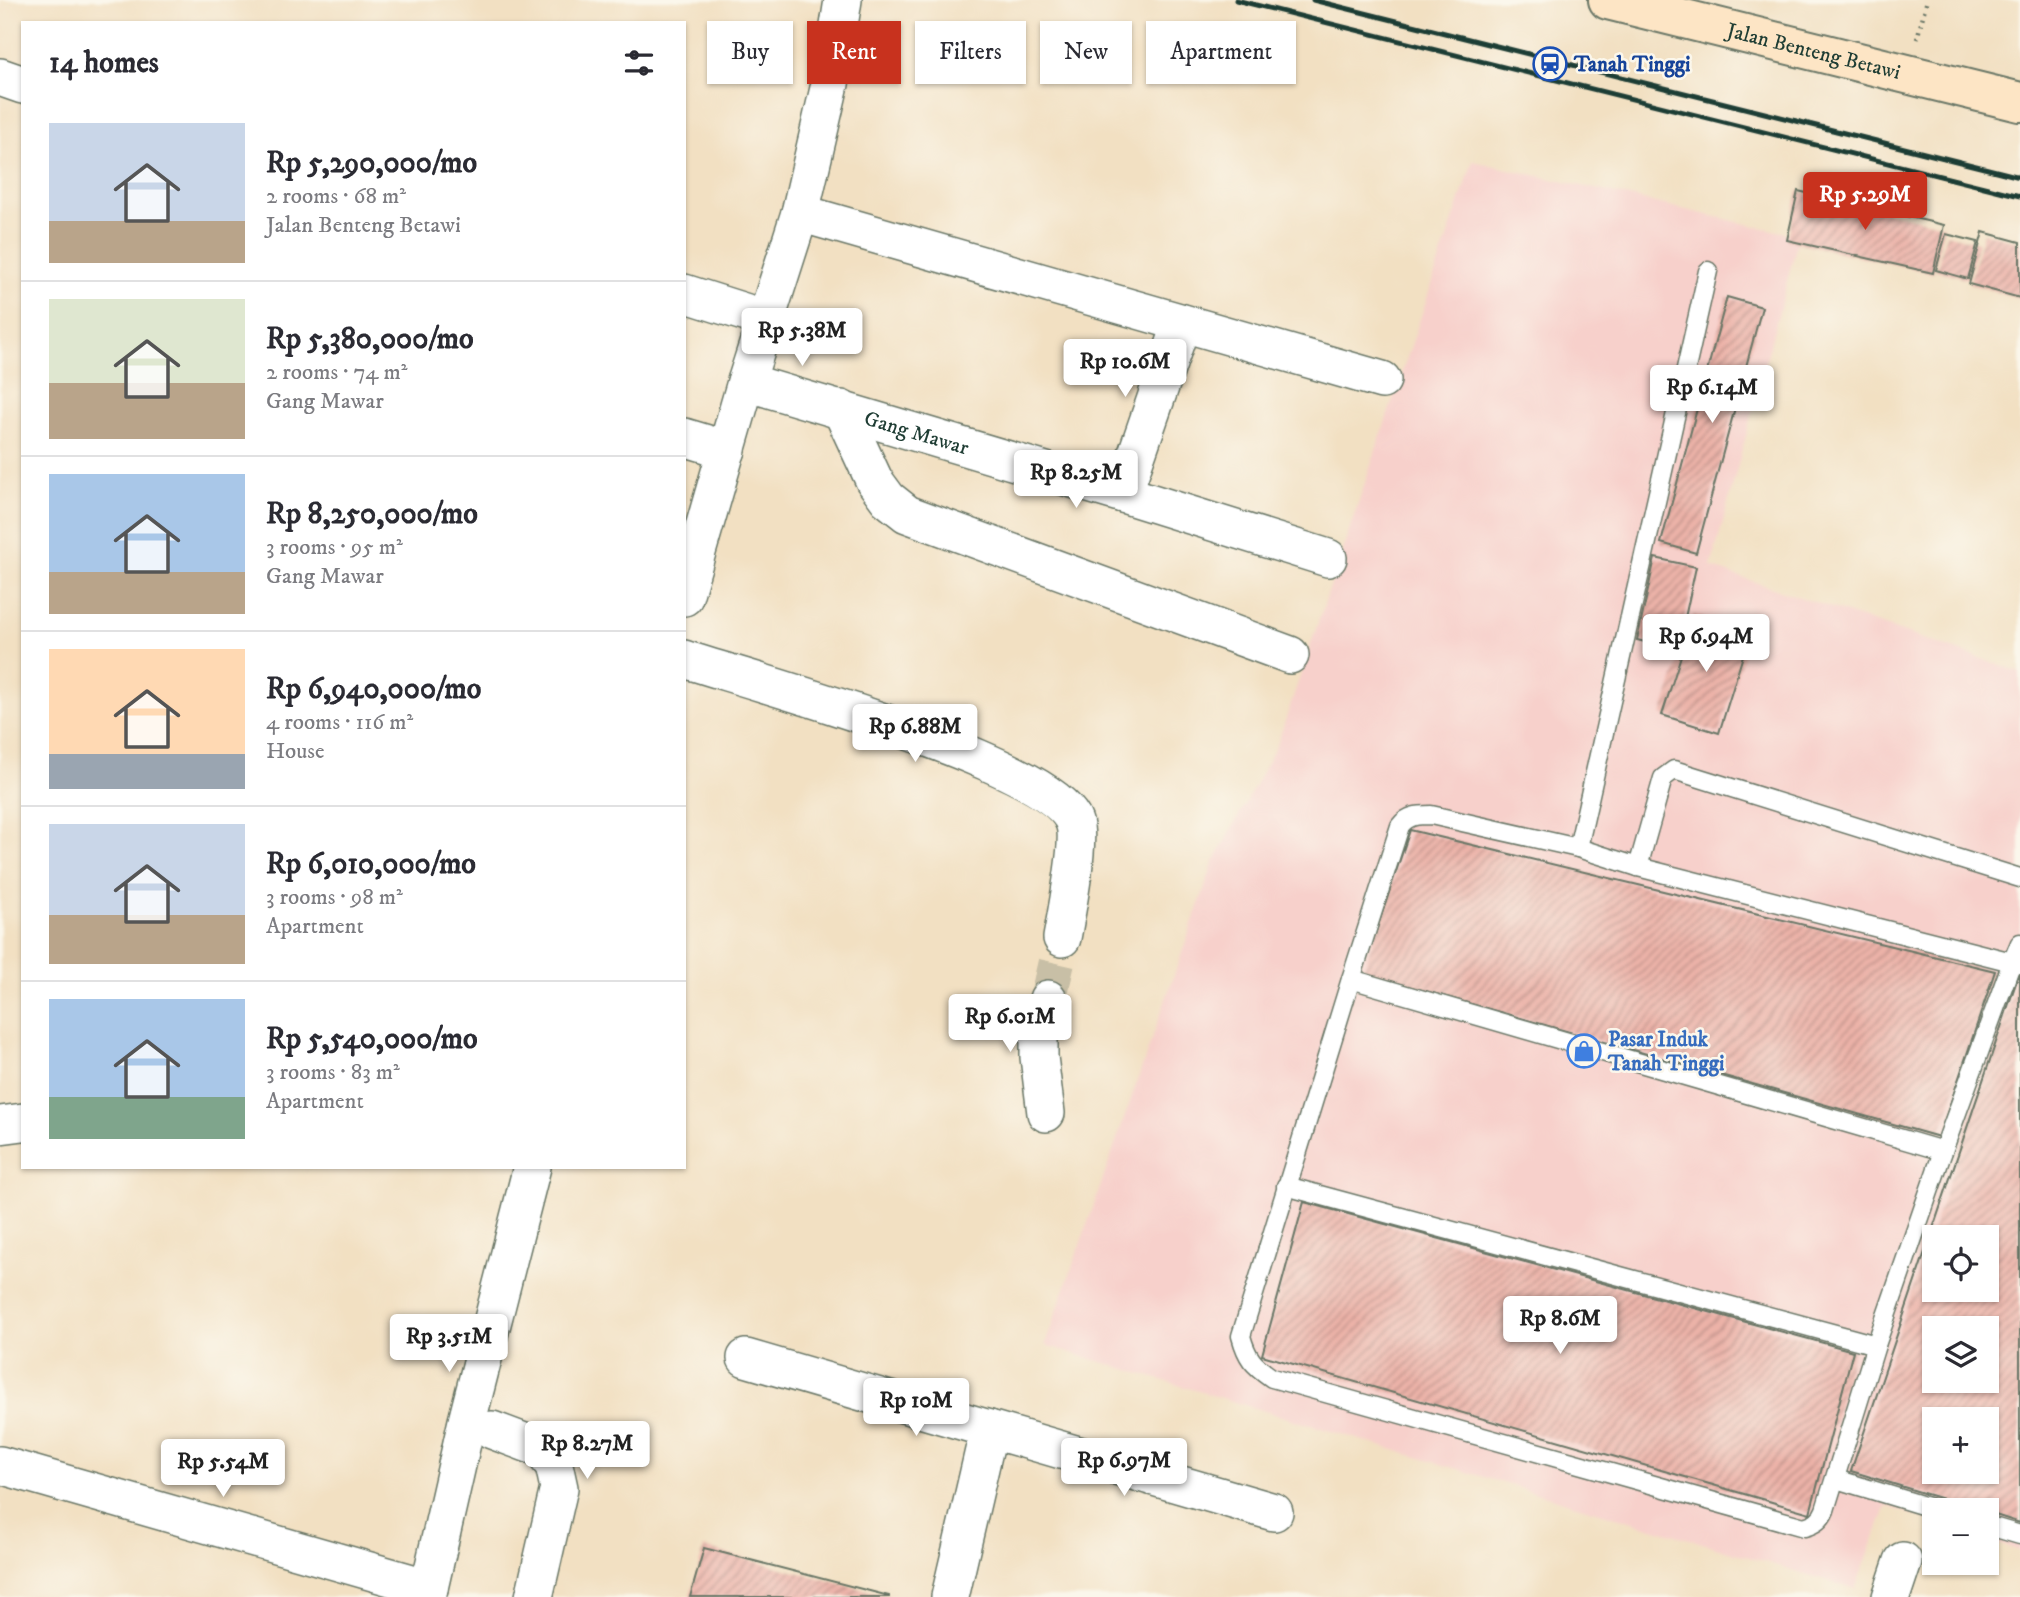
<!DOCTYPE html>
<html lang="en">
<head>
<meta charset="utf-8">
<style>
	body { margin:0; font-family:"IM FELL DW Pica",serif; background:#f7f7f7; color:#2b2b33; height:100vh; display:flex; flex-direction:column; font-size:26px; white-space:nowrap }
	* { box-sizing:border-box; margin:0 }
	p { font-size:23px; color:#7c7c81 }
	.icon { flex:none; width:38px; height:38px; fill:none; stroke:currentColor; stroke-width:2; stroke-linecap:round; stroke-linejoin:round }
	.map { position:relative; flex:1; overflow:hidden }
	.panel { position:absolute; left:21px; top:21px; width:665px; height:1148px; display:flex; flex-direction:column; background:#fff; border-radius:0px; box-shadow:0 2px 5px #0004 }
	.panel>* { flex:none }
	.guide { position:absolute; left:707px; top:21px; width:665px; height:63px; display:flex; gap:14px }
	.controls { position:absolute; left:1922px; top:1225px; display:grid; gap:14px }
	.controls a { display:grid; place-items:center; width:77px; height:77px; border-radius:0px; background:#fff; box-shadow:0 2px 5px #0004; font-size:35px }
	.price { position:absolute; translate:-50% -60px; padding:0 16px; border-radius:7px; background:#fff; color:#222; font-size:23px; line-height:46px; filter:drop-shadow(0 2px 4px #0008) }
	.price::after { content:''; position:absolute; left:50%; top:42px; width:21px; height:16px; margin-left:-10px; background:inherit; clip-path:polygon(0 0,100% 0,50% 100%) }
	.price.on { background:#c8321e; color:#fff }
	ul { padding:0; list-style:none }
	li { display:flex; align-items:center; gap:21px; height:175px; padding:0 28px }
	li+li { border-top:2px solid #e1e1e2 }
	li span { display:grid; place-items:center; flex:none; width:196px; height:140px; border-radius:0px; color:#555 }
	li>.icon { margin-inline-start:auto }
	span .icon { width:84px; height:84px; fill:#fffc; stroke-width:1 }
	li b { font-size:30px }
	h2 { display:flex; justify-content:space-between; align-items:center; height:84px; padding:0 28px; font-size:30px }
	.tag { padding:0 24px; border-radius:0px; background:#fff; box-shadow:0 2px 5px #0004; font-size:24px; line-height:63px }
	.tag.on { background:#c8321e; color:#fff }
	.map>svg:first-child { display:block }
	.built { fill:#f7d0cb; fill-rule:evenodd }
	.building { fill:url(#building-hatch); fill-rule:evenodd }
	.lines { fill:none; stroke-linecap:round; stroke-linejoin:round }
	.minor-tunnel { stroke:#c8bfa6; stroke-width:37; stroke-dasharray:37 18; stroke-linecap:butt }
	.service-casing { stroke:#697666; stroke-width:21 }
	.minor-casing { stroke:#697666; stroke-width:40 }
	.secondary-casing { stroke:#697666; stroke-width:42 }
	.path { stroke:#697666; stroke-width:4.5; stroke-dasharray:2 5; stroke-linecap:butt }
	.service { stroke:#fff; stroke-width:18 }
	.minor { stroke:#fff; stroke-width:37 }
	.secondary { stroke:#fde5c5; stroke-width:38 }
	.rail { stroke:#1f3d34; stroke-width:5 }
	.labels { text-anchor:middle; stroke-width:5; stroke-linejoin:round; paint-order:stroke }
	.street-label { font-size:21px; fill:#1f3d34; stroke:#fbf7ec }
	.transit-label { font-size:21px; font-weight:bold; fill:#164399; stroke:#fbf7ec; text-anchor:start }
	.shop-label { font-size:21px; font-weight:bold; fill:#366cbe; stroke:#fbf7ec; text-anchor:start }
</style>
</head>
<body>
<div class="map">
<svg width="2020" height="1597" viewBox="0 0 2020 1597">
	<defs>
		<pattern id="building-hatch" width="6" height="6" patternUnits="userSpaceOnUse" patternTransform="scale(1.75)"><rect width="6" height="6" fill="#ecb2a8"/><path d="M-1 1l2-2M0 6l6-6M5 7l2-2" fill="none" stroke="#bf928a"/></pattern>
	</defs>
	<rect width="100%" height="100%" fill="#fbf7ec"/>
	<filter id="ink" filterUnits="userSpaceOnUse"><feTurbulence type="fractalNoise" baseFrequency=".0143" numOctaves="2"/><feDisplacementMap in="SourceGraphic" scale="14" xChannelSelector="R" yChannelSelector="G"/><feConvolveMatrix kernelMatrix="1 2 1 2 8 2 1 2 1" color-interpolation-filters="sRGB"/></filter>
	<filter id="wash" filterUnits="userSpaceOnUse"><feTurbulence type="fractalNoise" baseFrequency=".00686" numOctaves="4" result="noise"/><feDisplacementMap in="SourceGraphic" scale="28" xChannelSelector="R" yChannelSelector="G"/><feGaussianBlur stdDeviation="1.57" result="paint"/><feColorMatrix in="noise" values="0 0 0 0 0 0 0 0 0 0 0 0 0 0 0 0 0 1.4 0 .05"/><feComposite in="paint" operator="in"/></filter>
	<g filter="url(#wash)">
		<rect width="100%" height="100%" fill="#f2e0c2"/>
		<path class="built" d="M1473 161 1799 236 1711 567 2020 672V1551L1986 1540V1510H1934V1522L1887 1506 1855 1589 1045 1345 1213 864 1278 742ZM1934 1237H1986V1290H1934ZM1934 1328H1986V1381H1934ZM1934 1419H1986V1472H1934Z"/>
		<g id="blocks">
			<g class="building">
				<path d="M1798 191 1944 225 1933 273 1787 240Z"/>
				<path d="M1983 232 2020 242V298L1969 284Z"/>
				<path d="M1946 234 1978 242 1968 279 1936 270Z"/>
				<path d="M1727 297 1762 307 1696 553 1661 543Z"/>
				<path d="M1655 558 1696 567 1678 650 1637 640Z"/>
				<path d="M1694 615 1750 633 1719 733 1662 715Z"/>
				<path d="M1410 830 1995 971 1939 1137 1362 973Z"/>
				<path d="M2020 971V1523L1986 1512V1510H1979L1851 1471ZM1934 1237H1986V1290H1934ZM1934 1328H1986V1381H1934ZM1934 1419H1986V1472H1934Z"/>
				<path d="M1304 1202 1853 1351 1810 1513 1262 1355Z"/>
				<path d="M704 1548 889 1596V1597H690Z"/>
			</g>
		</g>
	</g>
	<g filter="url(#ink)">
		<use href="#blocks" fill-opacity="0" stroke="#697666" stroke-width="2"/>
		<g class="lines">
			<path class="minor-tunnel" d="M1048 999 1062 938"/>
			<defs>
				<g id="service">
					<path d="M1578 848 1708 271"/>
					<path d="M1638 867 1663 778 1674 770 2020 878"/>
					<path d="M2020 943 2012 962 1943 1151 1876 1345 1825 1510C1821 1520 1815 1524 1804 1527L1272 1378C1253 1365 1247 1358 1241 1336L1351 979 1400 826C1408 815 1418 815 1431 815L1578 848 1638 867 2012 962 2020 964"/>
					<path d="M1351 979 1943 1151"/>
					<path d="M1286 1186 1876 1345"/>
					<path d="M1836 1479 1938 1510"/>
					<path d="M1986 1525 2020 1535"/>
				</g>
				<g id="minor">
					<path d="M0 77 23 85"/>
					<path d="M800 213 1382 380"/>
					<path d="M684 293 766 319"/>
					<path id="s1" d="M746 382 1123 494 1328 558"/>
					<path d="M841 409 874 480 888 499 907 514 1290 655"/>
					<path d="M684 437 727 450"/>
					<path d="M1123 494 1182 323"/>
					<path d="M684 597 746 382 800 213 830 84 843 0"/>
					<path d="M684 659C752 681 1053 763 1074 822 1081 840 1066 916 1062 938"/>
					<path d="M1046 1113 1039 1057V1034L1048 999"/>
					<path d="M0 1125 23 1122"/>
					<path d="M746 1358 989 1429 950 1597"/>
					<path d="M989 1429 1274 1512"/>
					<path d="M492 1430 540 1448 554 1465 559 1488 534 1597"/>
					<path d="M0 1465 429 1588"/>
					<path d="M427 1597 467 1421 532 1167"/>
					<path d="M1891 1597 1903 1561"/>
				</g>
				<g id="secondary">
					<path id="s2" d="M1608 0 2020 102"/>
				</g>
			</defs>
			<use href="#service" class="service-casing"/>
			<use href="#minor" class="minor-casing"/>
			<use href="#secondary" class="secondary-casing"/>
			<path class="path" d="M1917 39 1927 0"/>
			<use href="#service" class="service"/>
			<use href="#minor" class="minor"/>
			<use href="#secondary" class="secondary"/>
			<g class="rail">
				<path d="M1236 0 2020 196"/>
				<path d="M1313 0 2020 177"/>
			</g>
		</g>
	</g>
	<defs>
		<symbol id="station-ring" viewBox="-11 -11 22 22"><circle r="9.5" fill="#fbf7ec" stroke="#1a4fb4" stroke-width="1.5"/><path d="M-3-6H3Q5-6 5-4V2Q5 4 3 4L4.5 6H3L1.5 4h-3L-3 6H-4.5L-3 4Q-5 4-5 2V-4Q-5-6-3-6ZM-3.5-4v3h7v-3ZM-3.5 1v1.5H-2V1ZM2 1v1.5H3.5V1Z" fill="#1a4fb4"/></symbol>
		<symbol id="shop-ring" viewBox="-11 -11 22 22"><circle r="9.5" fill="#fbf7ec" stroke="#3f7fe0" stroke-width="1.5"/><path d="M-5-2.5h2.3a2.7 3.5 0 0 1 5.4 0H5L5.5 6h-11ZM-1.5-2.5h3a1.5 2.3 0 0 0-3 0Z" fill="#3f7fe0"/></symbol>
	</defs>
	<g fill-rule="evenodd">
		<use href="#station-ring" x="1531" y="45" width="38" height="38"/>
		<use href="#shop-ring" x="1565" y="1032" width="38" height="38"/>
	</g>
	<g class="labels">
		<g class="street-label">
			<text dy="7" stroke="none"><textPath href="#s2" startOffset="212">Jalan Benteng Betawi</textPath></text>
			<text dy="7" stroke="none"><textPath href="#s1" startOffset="178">Gang Mawar</textPath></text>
		</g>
		<g class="transit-label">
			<text x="1574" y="71">Tanah Tinggi</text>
		</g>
		<g class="shop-label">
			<text x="1608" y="1046">Pasar Induk<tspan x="1608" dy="24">Tanah Tinggi</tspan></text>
		</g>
	</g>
</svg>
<div class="controls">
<a><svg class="icon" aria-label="locate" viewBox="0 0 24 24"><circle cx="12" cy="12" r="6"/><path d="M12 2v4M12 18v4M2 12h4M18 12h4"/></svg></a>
<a><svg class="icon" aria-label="layers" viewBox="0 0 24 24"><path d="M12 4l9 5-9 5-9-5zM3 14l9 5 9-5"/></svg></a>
<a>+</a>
<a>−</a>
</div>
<b class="price on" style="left:1865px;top:232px">Rp 5.29M</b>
<b class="price" style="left:802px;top:368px">Rp 5.38M</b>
<b class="price" style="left:1125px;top:399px">Rp 10.6M</b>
<b class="price" style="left:1712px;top:425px">Rp 6.14M</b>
<b class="price" style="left:1076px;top:510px">Rp 8.25M</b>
<b class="price" style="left:1706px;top:674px">Rp 6.94M</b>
<b class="price" style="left:915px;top:764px">Rp 6.88M</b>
<b class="price" style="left:1010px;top:1054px">Rp 6.01M</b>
<b class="price" style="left:1560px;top:1356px">Rp 8.6M</b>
<b class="price" style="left:449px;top:1374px">Rp 3.51M</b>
<b class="price" style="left:916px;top:1438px">Rp 10M</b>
<b class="price" style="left:587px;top:1481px">Rp 8.27M</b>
<b class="price" style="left:1124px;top:1498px">Rp 6.97M</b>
<b class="price" style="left:223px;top:1499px">Rp 5.54M</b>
<div class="guide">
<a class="tag">Buy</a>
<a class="tag on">Rent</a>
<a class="tag">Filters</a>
<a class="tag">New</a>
<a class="tag">Apartment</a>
</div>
<section class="panel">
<h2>14 homes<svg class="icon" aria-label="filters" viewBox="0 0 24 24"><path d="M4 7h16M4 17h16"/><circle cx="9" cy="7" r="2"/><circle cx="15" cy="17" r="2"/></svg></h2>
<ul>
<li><span style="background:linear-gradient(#c9d6e8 70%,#b9a48a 0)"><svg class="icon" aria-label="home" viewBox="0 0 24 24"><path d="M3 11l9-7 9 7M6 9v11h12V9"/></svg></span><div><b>Rp 5,290,000/mo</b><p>2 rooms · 68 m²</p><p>Jalan Benteng Betawi</p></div></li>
<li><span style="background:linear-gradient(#dfe7d0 60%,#b9a48a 0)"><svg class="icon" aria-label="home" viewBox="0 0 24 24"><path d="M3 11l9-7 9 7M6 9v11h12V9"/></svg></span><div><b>Rp 5,380,000/mo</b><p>2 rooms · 74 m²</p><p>Gang Mawar</p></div></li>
<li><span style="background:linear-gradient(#a9c7e8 70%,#b9a48a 0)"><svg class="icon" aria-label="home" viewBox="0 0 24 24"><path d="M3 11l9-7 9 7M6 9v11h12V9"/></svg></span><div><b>Rp 8,250,000/mo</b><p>3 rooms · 95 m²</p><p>Gang Mawar</p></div></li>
<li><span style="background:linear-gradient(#ffd9b3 75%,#9aa5b1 0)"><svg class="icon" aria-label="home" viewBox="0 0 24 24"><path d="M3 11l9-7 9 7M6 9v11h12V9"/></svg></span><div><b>Rp 6,940,000/mo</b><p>4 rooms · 116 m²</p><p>House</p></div></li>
<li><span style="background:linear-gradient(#c9d6e8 65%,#b9a48a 0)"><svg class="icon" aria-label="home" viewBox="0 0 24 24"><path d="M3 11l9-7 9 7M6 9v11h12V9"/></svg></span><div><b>Rp 6,010,000/mo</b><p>3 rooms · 98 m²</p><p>Apartment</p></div></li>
<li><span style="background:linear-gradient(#a9c7e8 70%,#7fa58c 0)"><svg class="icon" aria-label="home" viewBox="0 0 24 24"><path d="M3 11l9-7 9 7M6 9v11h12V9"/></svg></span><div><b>Rp 5,540,000/mo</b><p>3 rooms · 83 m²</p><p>Apartment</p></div></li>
</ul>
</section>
</div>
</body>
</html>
